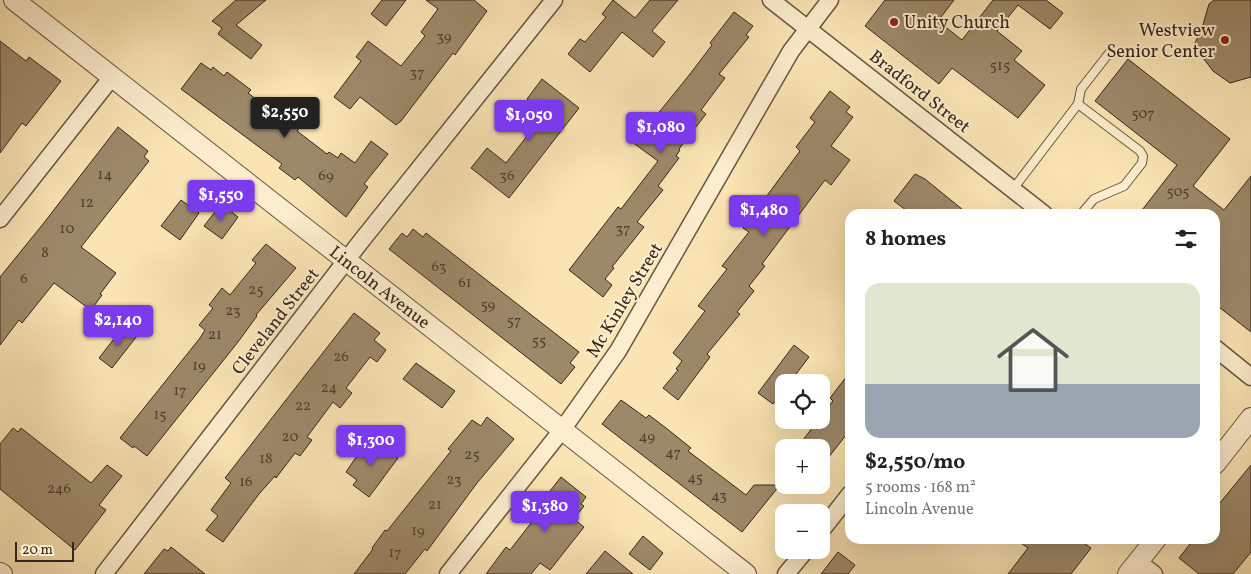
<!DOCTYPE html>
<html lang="en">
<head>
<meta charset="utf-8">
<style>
	body { margin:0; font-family:Vollkorn,serif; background:#f2f2f2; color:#222; height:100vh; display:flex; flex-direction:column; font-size:19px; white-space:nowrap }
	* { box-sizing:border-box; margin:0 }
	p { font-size:16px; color:#767676 }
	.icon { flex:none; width:28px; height:28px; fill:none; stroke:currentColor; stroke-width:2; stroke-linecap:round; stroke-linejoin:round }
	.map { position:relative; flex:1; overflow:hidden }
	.panel { position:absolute; left:845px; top:209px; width:375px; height:335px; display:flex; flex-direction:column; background:#fff; border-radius:15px; box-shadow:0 5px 20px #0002 }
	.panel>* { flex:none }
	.controls { position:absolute; left:775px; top:374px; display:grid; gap:10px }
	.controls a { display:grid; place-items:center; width:55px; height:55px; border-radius:10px; background:#fff; box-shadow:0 5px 20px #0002; font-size:25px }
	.scale { position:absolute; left:15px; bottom:12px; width:59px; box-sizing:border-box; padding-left:5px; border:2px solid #36271a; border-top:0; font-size:14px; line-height:18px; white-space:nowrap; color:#36271a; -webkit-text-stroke:4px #fcedce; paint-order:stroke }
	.price { position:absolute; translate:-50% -42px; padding:0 11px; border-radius:5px; background:#7c3aed; color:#fff; font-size:16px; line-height:32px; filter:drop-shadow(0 1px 2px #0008) }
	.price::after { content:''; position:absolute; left:50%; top:30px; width:15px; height:11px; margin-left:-8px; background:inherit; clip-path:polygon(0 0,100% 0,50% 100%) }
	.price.active { background:#222; color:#fff }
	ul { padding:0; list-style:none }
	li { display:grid; align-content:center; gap:10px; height:265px; padding:0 20px }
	li span { display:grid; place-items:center; height:155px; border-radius:15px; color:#555 }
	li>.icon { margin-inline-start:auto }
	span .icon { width:90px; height:90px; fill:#fffc; stroke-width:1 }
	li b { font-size:21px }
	h2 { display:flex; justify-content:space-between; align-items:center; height:60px; padding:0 20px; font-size:21px }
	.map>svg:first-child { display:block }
	.building { fill:#9c896a; stroke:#36271a }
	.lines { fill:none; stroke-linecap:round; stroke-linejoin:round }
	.service-casing { stroke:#675640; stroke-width:10 }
	.minor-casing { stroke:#675640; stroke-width:19 }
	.tertiary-casing { stroke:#675640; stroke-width:22 }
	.service { stroke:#fcedce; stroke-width:8 }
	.minor { stroke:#fcedce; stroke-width:16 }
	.tertiary { stroke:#fcedce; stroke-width:20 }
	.poi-dot { fill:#8f2418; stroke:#fcedce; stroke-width:2 }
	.labels { text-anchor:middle; stroke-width:4; stroke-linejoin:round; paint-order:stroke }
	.number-label { font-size:15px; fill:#50402e }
	.poi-label { font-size:18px; fill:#36271a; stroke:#fcedce; text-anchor:start }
	.street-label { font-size:18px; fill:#36271a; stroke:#fcedce }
</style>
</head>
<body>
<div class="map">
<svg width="1251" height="574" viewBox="0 0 1251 574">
	<rect width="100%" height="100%" fill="#fae4b4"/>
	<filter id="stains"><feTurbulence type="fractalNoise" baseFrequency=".004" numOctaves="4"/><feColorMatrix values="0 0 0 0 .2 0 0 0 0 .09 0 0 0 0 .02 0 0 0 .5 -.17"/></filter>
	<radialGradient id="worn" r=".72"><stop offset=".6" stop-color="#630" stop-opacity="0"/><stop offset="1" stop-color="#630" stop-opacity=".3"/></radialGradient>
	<g class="building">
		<path d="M236 0H266L236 25 262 45 251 59 218 34 222 28 212 21Z"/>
		<path d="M382 0H406L386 26 371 14Z"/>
		<path d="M426 0H474L487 11 455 55 453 53 401 121 396 125 360 97 350 109 334 97 361 61 356 57 368 41 401 66 425 36 421 32 438 9Z"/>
		<path d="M613 0 635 18 650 0H678L652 31 665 42 653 57 622 32 590 72 568 54 580 39 585 42 606 17 602 14Z"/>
		<path d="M885 0H954L938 21 962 40 993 0H1046L1063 13 1050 29 1018 5 997 31 1022 51 1014 60 1045 85 1018 118 952 68 939 84 865 26Z"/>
		<path d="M1214 0H1251V77L1230 83 1213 71 1197 50 1195 43 1202 28 1209 4Z"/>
		<path d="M734 12 753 26 746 35 749 37 719 74 725 78 701 110 706 114 679 149 680 150 676 156 679 158 658 186 663 190 637 222 644 227 612 267 614 268 605 279 612 285 603 297 569 270 618 207 621 209 658 161 632 142 645 124 648 126 690 74 712 45 710 43Z"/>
		<path d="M0 41 26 61 29 57 61 81 26 126 22 123 0 153Z"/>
		<path d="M1128 59 1230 139 1193 186 1224 210 1251 176V332L1215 304V214H1139L1177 165 1095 101Z"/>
		<path d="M201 63 211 70 213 67 224 76 227 72 251 90 248 93 274 113 282 103 305 121 297 131 327 154 329 152 338 158 341 153 355 163 371 141 388 154 364 184 368 187 346 217 298 177 295 180 279 168 282 164 181 89Z"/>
		<path d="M542 79 579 108 509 198 471 168 487 148 506 163 545 113 527 99Z"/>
		<path d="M830 91 850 107 846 112 853 117 831 146 850 160 831 185 825 180 762 264 765 266 749 286 754 291 737 312 740 314 707 354 710 357 678 400 663 388 678 370 676 369 682 361 673 353 705 311 698 306 727 269 722 266 749 232 743 228 800 151 796 147 815 122 810 118Z"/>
		<path d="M118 127 148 151 144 157 149 161 81 247 116 273 100 294 102 295 91 310 54 283 22 323 19 320 0 345V277L43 224Z"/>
		<path d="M915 174 925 179 968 214H911L894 201Z"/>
		<path d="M181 200 199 213 180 240 161 226Z"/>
		<path d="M221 204 238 217 222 239 204 226Z"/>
		<path d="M413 229 423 237 426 233 579 352 570 363 575 367 561 384 389 249 402 233 407 237Z"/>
		<path d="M266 244 296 268 256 315 257 316 238 342 147 456 134 446 133 448 120 438 200 338 205 330 199 325 213 308 209 305 222 288 230 295 256 263 252 260Z"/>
		<path d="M354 313 380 333 374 340 386 350 377 362 370 357 346 388 352 393 340 408 333 402 307 437 312 440 300 456 295 453 276 478 275 476 259 494 223 542 206 530 218 516 211 510 231 483 225 478Z"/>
		<path d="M124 326 137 336 112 368 99 358Z"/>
		<path d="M794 345 809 357 790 382H784V390L773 404 758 393Z"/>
		<path d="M416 363 455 391 442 408 403 379Z"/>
		<path d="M850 372V430L821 467V448H797L818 420H821V416L833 401 830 398Z"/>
		<path d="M621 400 646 418 649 415 666 428 691 448 688 451 746 495 754 485H780L742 532 602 424Z"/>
		<path d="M487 417 514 439 477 483 427 551 425 549 405 574H354L373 549 372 548 385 530 387 531 451 451 448 449 472 420 481 426Z"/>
		<path d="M13 428 18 432 21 428 91 483 107 465 122 476 99 505 106 510 75 550 0 489V444Z"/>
		<path d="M369 438 398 458 369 497 353 485 357 480 346 472Z"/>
		<path d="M1251 465V552L1233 574H1199L1179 558 1194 539H1215V509Z"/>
		<path d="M561 477 586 497 581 504 584 506 574 519 584 527 550 570 540 563 531 574H486L506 547 510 550 535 518 531 515Z"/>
		<path d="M643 536 663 553 650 570 629 554Z"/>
		<path d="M1015 539H1078L1091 548 1071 574H1008L1028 548Z"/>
		<path d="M171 547 205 574H144L164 549 168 551Z"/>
		<path d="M605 551 633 574H586Z"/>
		<path d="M838 552 855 565 848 574H821Z"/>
	</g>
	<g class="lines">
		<defs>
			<g id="service">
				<path d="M1078 104 1081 89 1110 52"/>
				<path d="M1013 189 1078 104 1140 151 1143 156 1142 163 1124 186 1094 199 1081 214"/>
			</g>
			<g id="minor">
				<path d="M771 0 1044 214"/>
				<path d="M0 219 112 77"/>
				<path d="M1215 348 1251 377"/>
				<path d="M821 531 850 494"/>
				<path d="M1138 562 1154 574"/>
				<path d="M104 574 362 240 554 0"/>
				<path d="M448 574 562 430 618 351 791 51 830 0"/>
				<path d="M786 574 806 550"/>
			</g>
			<g id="tertiary">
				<path d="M14 0 746 574"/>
				<path d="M1215 464 1251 418"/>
				<path d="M0 573 2 574"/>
				<path d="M1128 574 1156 539"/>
			</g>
		</defs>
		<use href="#service" class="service-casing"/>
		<use href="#minor" class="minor-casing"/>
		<use href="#tertiary" class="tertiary-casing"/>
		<use href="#service" class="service"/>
		<use href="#minor" class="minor"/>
		<use href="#tertiary" class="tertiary"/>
	</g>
	<g class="poi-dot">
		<circle cx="894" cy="22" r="5"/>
		<circle cx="1225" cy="40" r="5"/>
	</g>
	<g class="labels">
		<g class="number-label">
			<text x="444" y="41">39</text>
			<text x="1000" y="70">515</text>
			<text x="417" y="77">37</text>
			<text x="1143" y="118">507</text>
			<text x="105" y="179">14</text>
			<text x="326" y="180">69</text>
			<text x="507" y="180">36</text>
			<text x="1178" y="196">505</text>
			<text x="87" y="207">12</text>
			<text x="67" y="233">10</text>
			<text x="623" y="233">37</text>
			<text x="45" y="257">8</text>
			<text x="439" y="271">63</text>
			<text x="24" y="283">6</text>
			<text x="465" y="287">61</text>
			<text x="256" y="294">25</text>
			<text x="488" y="309">59</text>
			<text x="233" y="315">23</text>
			<text x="514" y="325">57</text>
			<text x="215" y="339">21</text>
			<text x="539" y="345">55</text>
			<text x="341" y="361">26</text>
			<text x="199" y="370">19</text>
			<text x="329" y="392">24</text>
			<text x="180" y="395">17</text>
			<text x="303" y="410">22</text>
			<text x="160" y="419">15</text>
			<text x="290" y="441">20</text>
			<text x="647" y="441">49</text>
			<text x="673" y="457">47</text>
			<text x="472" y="459">25</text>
			<text x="266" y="463">18</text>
			<text x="695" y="482">45</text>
			<text x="454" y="484">23</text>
			<text x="246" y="486">16</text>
			<text x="59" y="493">246</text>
			<text x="719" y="500">43</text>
			<text x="435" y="509">21</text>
			<text x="418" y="535">19</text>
			<text x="395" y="557">17</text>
		</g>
		<g class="poi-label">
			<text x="904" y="28">Unity Church</text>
			<text x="1215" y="36" text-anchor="end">Westview<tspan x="1215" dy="21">Senior Center</tspan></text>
		</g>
		<g class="street-label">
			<text transform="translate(920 91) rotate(38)" y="6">Bradford Street</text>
			<text transform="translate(380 287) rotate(38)" y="6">Lincoln Avenue</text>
			<text transform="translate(624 300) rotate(-59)" y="6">Mc Kinley Street</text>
			<text transform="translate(275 321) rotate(-52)" y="6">Cleveland Street</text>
		</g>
	</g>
	<rect width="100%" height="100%" filter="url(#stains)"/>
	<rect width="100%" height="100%" fill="url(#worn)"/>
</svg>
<div class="controls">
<a><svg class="icon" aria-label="locate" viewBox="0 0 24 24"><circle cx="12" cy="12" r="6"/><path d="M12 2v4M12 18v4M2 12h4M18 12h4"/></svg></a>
<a>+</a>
<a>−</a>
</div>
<div class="scale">20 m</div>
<b class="price active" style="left:285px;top:139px">$2,550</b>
<b class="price" style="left:529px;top:142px">$1,050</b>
<b class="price" style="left:661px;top:154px">$1,080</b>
<b class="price" style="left:221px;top:222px">$1,550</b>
<b class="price" style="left:764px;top:237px">$1,480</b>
<b class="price" style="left:118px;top:347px">$2,140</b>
<b class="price" style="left:371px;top:467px">$1,300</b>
<b class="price" style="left:545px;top:533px">$1,380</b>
<section class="panel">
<h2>8 homes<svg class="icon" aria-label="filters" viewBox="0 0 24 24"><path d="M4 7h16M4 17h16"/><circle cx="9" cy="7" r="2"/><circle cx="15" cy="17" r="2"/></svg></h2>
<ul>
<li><span style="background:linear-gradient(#dfe7d0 65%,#9aa5b1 0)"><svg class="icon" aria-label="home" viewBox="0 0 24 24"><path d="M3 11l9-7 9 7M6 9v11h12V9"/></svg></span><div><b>$2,550/mo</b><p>5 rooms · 168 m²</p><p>Lincoln Avenue</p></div></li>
</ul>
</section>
</div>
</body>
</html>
